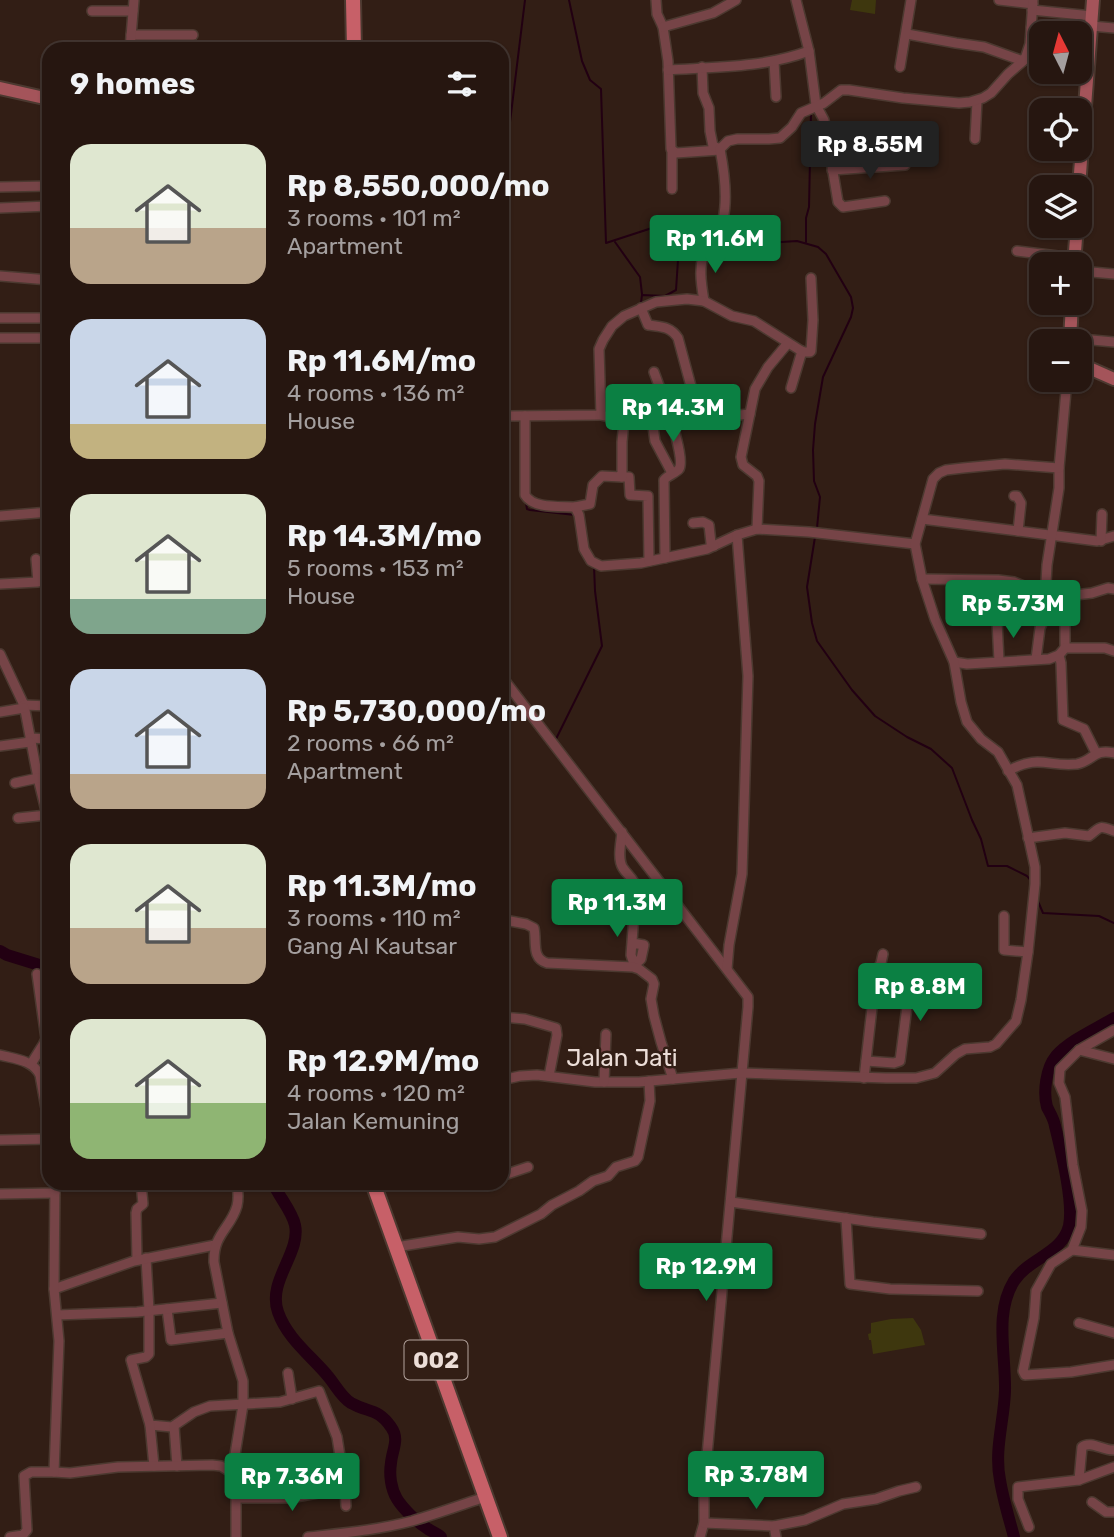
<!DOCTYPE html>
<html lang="en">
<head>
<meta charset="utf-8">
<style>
	body { margin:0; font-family:Rubik,sans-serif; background:#2e1f19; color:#f1f3f6; height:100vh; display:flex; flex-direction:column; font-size:26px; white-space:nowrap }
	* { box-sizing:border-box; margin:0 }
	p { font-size:23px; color:#a49f9f }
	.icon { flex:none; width:38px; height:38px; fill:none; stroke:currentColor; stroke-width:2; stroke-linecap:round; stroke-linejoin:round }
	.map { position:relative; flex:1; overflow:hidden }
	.details { position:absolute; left:42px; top:42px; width:467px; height:1148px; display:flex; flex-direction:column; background:#261610; border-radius:21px; box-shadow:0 2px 5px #0004,0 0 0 2px #423530 }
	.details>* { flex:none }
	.needle { width:46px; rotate:354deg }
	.fabs { position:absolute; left:1029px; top:21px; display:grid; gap:14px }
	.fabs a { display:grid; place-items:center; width:63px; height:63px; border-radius:14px; background:#261610; box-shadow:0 2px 5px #0004,0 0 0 2px #423530; font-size:35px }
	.price { position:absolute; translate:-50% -60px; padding:0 16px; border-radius:7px; background:#0b8043; color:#fff; font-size:23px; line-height:46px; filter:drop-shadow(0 2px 4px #0008) }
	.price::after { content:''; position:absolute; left:50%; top:42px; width:21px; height:16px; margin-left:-10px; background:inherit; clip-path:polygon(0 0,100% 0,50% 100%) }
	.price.selected { background:#222; color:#fff }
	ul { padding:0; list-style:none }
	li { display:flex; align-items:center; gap:21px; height:175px; padding:0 28px }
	li span { display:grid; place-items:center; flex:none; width:196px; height:140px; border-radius:21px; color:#555 }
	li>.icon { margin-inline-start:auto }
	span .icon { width:84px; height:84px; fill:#fffc; stroke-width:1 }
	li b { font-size:30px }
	h2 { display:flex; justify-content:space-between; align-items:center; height:84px; padding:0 28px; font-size:30px }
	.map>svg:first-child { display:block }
	.green { fill:#3e370e }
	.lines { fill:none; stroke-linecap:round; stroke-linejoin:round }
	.stream { stroke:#220012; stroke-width:2 }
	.river { stroke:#220012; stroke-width:12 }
	.street-casing { stroke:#4c3930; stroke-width:12 }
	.secondary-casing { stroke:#4c3930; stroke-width:16 }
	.primary-casing { stroke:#4c3930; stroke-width:18 }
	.street { stroke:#764447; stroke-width:9 }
	.secondary { stroke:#a4545a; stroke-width:12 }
	.primary { stroke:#c76068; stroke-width:14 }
	.labels { text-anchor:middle; stroke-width:5; stroke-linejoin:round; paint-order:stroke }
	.shield { fill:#321e15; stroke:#b4a49e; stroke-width:2 }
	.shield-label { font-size:23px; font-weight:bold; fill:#ecded8 }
	.street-label { font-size:24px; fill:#ecded8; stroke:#321e15 }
</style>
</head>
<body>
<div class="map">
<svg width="1114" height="1537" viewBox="0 0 1114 1537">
	<rect width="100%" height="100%" fill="#321e15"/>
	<g class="green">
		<path d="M852 0H876L875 14 850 10Z"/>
		<path d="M913 1318 921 1330 925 1345 873 1354 871 1340H869L868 1334 871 1333V1323L891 1319Z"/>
	</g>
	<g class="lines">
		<g class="stream">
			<path d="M569 0 582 61 590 80 601 89 606 243 652 228 707 239"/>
			<path d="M502 187 525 0"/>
			<path d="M716 241 736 245 797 241 818 247 826 254 851 297 853 308 851 317 823 377 815 424 813 450 814 481 820 497 817 528"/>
			<path d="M615 242 640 277 642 294"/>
			<path d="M806 242V218L809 207 811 112"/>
			<path d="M641 303 642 295 665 296 676 290 678 260 672 235"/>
			<path d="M526 503 527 509 530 510 575 515"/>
			<path d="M815 537 807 587 812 623 817 641 852 690 875 716 907 737 931 749 952 768 972 820 981 839 988 866H1007L1027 876 1031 881"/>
			<path d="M556 739 602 646 595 591 594 566"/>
			<path d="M1037 899 1043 913 1099 916 1114 923"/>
		</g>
		<g class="river">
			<path d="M0 951 7 955 49 968"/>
			<path d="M273 1183C279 1197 292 1211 295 1225 301 1253 267 1281 278 1312 287 1338 310 1355 327 1375 335 1384 341 1397 351 1403 369 1413 378 1408 391 1427 400 1439 392 1450 391 1463 389 1475 391 1489 397 1499 404 1510 417 1522 428 1529 433 1532 437 1533 441 1537"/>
			<path d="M1014 1537C1009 1518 1003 1499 1000 1480 994 1450 1004 1421 1005 1391 1006 1355 994 1313 1014 1281 1029 1258 1062 1254 1069 1226 1074 1202 1061 1151 1055 1126 1054 1119 1050 1113 1047 1107 1043 1092 1046 1068 1056 1056 1070 1040 1096 1029 1114 1018"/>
		</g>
		<defs>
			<g id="street">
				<path d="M656 0 657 14 663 27 668 61 671 149 676 153 720 150"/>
				<path d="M796 0 809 51 816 105 824 120 827 136 838 202 843 207 885 201"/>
				<path d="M999 0 1033 4"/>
				<path d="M1032 10 1092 16"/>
				<path d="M92 11H133"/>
				<path d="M1091 26 1114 28"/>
				<path d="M663 27 713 13 736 0"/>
				<path d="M1031 28 1091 34"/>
				<path d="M907 34 956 43 984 47 1023 61"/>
				<path d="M131 35H193"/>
				<path d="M88 46 130 48"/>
				<path d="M130 49 134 0"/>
				<path d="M774 61 776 97"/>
				<path d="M702 67 703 93 709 108 710 131 713 146 720 149"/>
				<path d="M900 67 911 0"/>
				<path d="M668 70C715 67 763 68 809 51"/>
				<path d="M975 139 977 101"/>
				<path d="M672 151V189"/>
				<path d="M832 170 905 165"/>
				<path d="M0 187 49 186"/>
				<path d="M0 208 49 206"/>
				<path d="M1017 251 1074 258"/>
				<path d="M1080 271 1114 274"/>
				<path d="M0 276 49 280"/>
				<path d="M704 301C701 283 698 265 706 248 712 237 720 231 723 219 728 198 724 170 720 149L728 141 737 139H769L780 138 792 127 801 113 824 103 841 90H849L903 98 959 103 970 102 983 98 991 93 1008 74 1023 61 1026 56 1030 44 1033 0"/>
				<path d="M641 308 648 325C661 327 670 326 678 338L692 390 697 401 700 418"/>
				<path d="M0 318H49"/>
				<path d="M0 338H49"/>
				<path d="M1070 338 1114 342"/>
				<path d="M654 372 661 391 663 420"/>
				<path d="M791 388 802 351"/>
				<path d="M724 392 725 415"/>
				<path d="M502 416 601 415 599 349 603 340 612 326 624 316 656 302 687 299 704 301 732 316 754 321 803 352H810L811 351 813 320 811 278"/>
				<path d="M525 416V495C533 509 560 506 575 507L579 515 584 549 591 561 601 566 641 563 707 549 737 535 757 529 809 532 915 544"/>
				<path d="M652 420 655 441 672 473"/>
				<path d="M624 421H674L750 414"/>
				<path d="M622 477H629L630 495 648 496 649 561"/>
				<path d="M1014 496H1017L1021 503 1018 531"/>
				<path d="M575 507 590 504 593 485 602 476 622 477V442L624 421 601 415"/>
				<path d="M0 516 49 512"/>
				<path d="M922 519 1097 541 1114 536"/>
				<path d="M693 523 703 522 709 525 711 543 714 546"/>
				<path d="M757 529 759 481 757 476 743 465 741 457 755 389 768 367 788 343"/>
				<path d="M1101 541 1102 514"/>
				<path d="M665 558 664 480C668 475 676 473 679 469 684 462 674 430 672 421"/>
				<path d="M38 577H49"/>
				<path d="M922 579 998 580 1014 582 1041 593 1067 596 1092 593 1108 588 1114 589"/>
				<path d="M0 584 38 582 36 559"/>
				<path d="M997 621 999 661"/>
				<path d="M1065 648V615L1067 596"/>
				<path d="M0 654 24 705 38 778 49 823"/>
				<path d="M1059 655 1061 663 1063 720 1084 729 1096 753"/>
				<path d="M1036 659 1040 628 1044 619 1047 565 1059 488V468"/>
				<path d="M954 662 967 664 1049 659 1059 655 1065 648H1105L1114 651"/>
				<path d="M502 677 748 997V1007L704 1488V1523L700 1537"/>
				<path d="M24 705 49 706"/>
				<path d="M0 712 24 708"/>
				<path d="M30 738 49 739"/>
				<path d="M0 746 30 742"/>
				<path d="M1008 771C1039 754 1047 767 1077 764 1093 761 1094 748 1114 753"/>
				<path d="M15 783 38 778"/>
				<path d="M18 818 47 815"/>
				<path d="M622 832C621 843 617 859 623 868 628 876 634 878 636 888L631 955 633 961H639L641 959 644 945 632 943"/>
				<path d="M1028 838 1065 833 1089 836C1101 827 1098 825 1114 831"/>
				<path d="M502 849 505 855 503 880V917L505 920 526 924 534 928C537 942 531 958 547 963L633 967 639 969 652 979 654 984 651 999 654 1016 661 1042 673 1079"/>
				<path d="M1004 916V950L1028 952"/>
				<path d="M727 969 729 945 742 874 748 676 737 535"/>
				<path d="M502 1017 525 1019 556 1028 557 1035 549 1076"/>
				<path d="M1114 1030 1079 1050 1060 1069 1059 1083 1065 1097 1073 1165 1082 1211 1081 1227 1072 1250 1051 1264 1036 1291 1034 1318 1023 1371 1025 1375 1071 1372 1114 1365"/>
				<path d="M1079 1050 1114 1059"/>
				<path d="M0 1055C15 1059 33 1060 40 1075L49 1125"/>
				<path d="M866 1061 894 1063 900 1061 910 983 909 979 876 973"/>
				<path d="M31 1064 43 1045 46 1039 37 974"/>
				<path d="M864 1078 876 973 881 963 883 954"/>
				<path d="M502 1080 520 1076 537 1075 595 1082H639L741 1073 886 1078H916L935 1073 956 1054 965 1049 990 1047 996 1044 1016 1021 1021 1000 1028 952 1035 884V867L1017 785 998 752 981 739 967 722 961 702 954 662 935 619 922 579 915 544 933 479 939 473 946 470 963 468 1005 464 1059 468 1067 380"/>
				<path d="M604 1082 606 1034"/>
				<path d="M0 1140 49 1139"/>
				<path d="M502 1172 507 1174 528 1167"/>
				<path d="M0 1194 55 1193"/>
				<path d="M731 1202 873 1222 981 1234"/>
				<path d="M846 1218 850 1284 890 1289 978 1291"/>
				<path d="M396 1247 458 1237 479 1239 495 1237 541 1214 552 1205 579 1191 593 1181 608 1176 616 1167 635 1161 638 1157 650 1101 649 1081"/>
				<path d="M1072 1250 1114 1255"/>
				<path d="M146 1258 149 1310V1354L146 1357 131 1360 150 1425 172 1427 194 1412 210 1406 280 1402 319 1391 337 1437 345 1488 346 1506"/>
				<path d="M137 1260 136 1213 137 1209 143 1204 141 1183"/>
				<path d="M54 1289 134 1261 215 1245"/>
				<path d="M167 1309 171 1340 228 1333"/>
				<path d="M57 1315 137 1312 222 1303"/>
				<path d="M1079 1323 1114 1333"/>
				<path d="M288 1373 292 1399"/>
				<path d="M150 1425 154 1466"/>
				<path d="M174 1426 177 1466"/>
				<path d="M54 1472 70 1473 118 1467 212 1465 221 1466 232 1473"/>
				<path d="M1079 1480 1082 1447C1091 1440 1103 1451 1114 1450"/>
				<path d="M236 1498H290L345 1488"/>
				<path d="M1092 1502 1106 1512H1114"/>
				<path d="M704 1523 774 1526 776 1537"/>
				<path d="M774 1526 805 1520 843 1504 876 1499 899 1491 916 1487"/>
				<path d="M1029 1527 1018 1499V1487L1079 1480 1114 1467"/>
				<path d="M10 1537 23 1535 27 1530 24 1476 31 1472H54L59 1341 54 1289 55 1183"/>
				<path d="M236 1537V1498L232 1473 243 1405V1381L228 1333 214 1262C213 1234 231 1228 237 1206 239 1198 238 1190 237 1183"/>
				<path d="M308 1537C343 1533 378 1530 412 1521 436 1514 461 1505 485 1497"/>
			</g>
			<g id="secondary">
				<path d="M0 88 49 99"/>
				<path d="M1079 187 1093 0"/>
				<path d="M1074 264 1077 226"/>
				<path d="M1070 341 1072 303"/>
				<path d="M1080 364 1114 379"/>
			</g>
			<g id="primary">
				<path d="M353 0 354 49"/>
				<path d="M373 1183 500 1537"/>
			</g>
		</defs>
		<use href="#street" class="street-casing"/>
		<use href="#secondary" class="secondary-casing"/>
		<use href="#primary" class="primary-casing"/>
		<use href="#street" class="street"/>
		<use href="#secondary" class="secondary"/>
		<use href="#primary" class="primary"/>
	</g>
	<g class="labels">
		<rect class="shield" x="404.5" y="1340.5" width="63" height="39" rx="5"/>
		<g class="shield-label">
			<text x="436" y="1368">002</text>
		</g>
		<g class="street-label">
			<text x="622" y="1066">Jalan Jati</text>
		</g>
	</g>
</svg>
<div class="fabs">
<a><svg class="needle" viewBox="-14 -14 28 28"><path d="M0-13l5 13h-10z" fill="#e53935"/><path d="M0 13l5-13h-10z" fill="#a49f9f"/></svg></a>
<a><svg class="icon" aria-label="locate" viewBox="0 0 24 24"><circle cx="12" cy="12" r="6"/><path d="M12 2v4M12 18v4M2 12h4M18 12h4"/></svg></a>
<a><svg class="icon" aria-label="layers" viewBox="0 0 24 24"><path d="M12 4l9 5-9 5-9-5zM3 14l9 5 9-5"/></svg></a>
<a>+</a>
<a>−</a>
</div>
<b class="price selected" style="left:870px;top:181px">Rp 8.55M</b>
<b class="price" style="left:715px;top:275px">Rp 11.6M</b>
<b class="price" style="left:673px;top:444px">Rp 14.3M</b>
<b class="price" style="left:1013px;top:640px">Rp 5.73M</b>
<b class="price" style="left:617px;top:939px">Rp 11.3M</b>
<b class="price" style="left:920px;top:1023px">Rp 8.8M</b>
<b class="price" style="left:706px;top:1303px">Rp 12.9M</b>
<b class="price" style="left:756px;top:1511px">Rp 3.78M</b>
<b class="price" style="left:292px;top:1513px">Rp 7.36M</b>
<section class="details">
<h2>9 homes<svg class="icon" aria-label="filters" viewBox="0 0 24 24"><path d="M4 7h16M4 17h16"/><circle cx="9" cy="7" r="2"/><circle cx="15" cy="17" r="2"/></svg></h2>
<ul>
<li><span style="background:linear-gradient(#dfe7d0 60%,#b9a48a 0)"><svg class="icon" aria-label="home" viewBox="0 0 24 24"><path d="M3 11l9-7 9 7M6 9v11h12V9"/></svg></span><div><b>Rp 8,550,000/mo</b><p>3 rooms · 101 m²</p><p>Apartment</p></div></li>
<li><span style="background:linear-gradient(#c9d6e8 75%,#c2b280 0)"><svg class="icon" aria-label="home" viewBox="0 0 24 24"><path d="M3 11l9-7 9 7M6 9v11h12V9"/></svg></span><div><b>Rp 11.6M/mo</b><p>4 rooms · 136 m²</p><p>House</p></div></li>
<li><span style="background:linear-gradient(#dfe7d0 75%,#7fa58c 0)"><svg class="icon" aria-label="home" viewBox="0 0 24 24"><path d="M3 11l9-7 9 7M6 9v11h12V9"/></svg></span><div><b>Rp 14.3M/mo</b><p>5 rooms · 153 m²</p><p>House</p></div></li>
<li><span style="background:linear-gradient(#c9d6e8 75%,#b9a48a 0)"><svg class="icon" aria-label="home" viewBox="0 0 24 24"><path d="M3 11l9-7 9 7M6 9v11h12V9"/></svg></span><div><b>Rp 5,730,000/mo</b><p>2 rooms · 66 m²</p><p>Apartment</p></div></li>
<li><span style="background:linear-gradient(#dfe7d0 60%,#b9a48a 0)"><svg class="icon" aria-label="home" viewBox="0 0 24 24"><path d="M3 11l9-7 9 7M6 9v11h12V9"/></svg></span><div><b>Rp 11.3M/mo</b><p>3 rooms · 110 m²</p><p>Gang Al Kautsar</p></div></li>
<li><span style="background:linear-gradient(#dfe7d0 60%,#8fb573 0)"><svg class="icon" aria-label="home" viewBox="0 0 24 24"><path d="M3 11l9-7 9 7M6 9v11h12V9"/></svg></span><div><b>Rp 12.9M/mo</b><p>4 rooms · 120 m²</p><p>Jalan Kemuning</p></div></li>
</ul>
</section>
</div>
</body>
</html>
